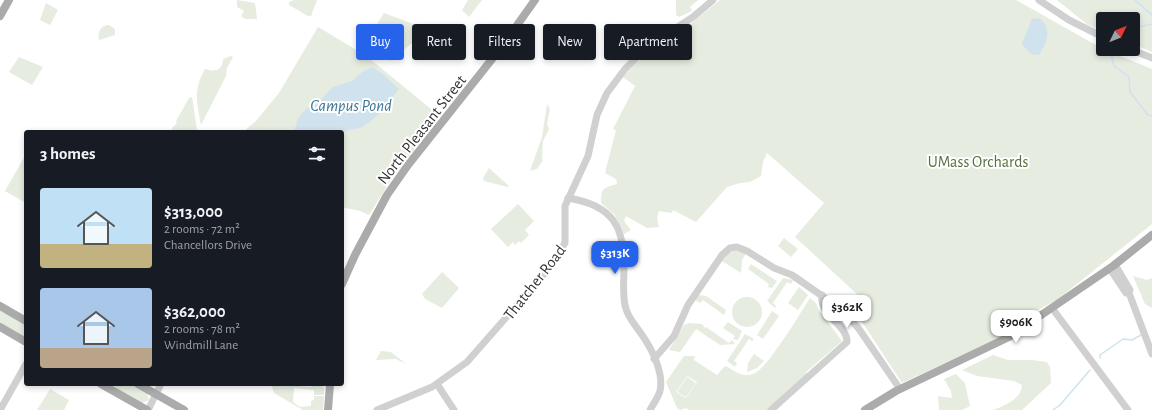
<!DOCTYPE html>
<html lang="en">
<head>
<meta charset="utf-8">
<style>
	body { margin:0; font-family:"Alegreya Sans",sans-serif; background:#20242c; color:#f1f3f6; height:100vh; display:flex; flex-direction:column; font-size:15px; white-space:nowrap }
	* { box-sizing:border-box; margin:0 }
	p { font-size:13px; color:#9ea1a6 }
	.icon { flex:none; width:22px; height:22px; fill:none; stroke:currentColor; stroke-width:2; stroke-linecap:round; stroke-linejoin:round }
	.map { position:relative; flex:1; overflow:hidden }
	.details { position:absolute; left:24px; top:130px; width:320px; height:256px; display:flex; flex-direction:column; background:#171b24; border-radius:4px; box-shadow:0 2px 6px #0003 }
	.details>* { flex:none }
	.hud { position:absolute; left:356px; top:24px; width:380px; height:36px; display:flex; gap:8px }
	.needle { width:26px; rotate:47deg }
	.tools { position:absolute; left:1096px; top:12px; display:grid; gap:8px }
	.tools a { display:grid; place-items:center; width:44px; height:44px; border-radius:4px; background:#171b24; box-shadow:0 2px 6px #0003; font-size:20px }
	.price { position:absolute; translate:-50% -34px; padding:0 9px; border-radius:8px; background:#fff; color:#222; font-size:13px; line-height:26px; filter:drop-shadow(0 1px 2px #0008) }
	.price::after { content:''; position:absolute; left:50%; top:24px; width:12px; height:9px; margin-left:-6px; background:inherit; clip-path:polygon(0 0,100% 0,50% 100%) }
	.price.current { background:#2563eb; color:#fff }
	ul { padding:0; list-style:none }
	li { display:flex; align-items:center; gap:12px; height:100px; padding:0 16px }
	li span { display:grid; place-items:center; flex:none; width:112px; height:80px; border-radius:4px; color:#555 }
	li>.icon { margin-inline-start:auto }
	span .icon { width:48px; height:48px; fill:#fffc; stroke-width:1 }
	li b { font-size:17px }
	h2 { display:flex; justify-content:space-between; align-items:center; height:48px; padding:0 16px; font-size:17px }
	.chip { padding:0 14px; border-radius:4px; background:#171b24; box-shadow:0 2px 6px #0003; font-size:14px; line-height:36px }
	.chip.current { background:#2563eb; color:#fff }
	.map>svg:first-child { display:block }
	.green { fill:#e6ecdf; fill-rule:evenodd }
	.water { fill:#cfe2ee }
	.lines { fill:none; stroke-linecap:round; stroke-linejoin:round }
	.stream { stroke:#cfe2ee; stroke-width:1.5 }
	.minor { stroke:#d0d0d0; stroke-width:7 }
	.major { stroke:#ababab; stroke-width:8 }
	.labels { text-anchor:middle; stroke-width:4; stroke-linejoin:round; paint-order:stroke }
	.street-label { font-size:16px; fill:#333; stroke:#fff }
	.park-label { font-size:16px; fill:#56703f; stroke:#fff }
	.water-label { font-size:17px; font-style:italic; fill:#3f7597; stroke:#fff }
</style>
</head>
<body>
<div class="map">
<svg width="1152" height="410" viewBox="0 0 1152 410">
	<rect width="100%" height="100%" fill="#fff"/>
	<g class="green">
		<path d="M237 0 255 3 257 19H245L241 16 244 11 237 7Z"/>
		<path d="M294 0H317L311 16H308L289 5V2Z"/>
		<path d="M468 0H482L469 17 462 10Z"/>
		<path d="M676 0H698L690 7 692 11 679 17 676 15Z"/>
		<path d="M720 0H1016L1103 49 1152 69V224L1058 299 1036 311 1031 318 1001 337 902 383 853 308 859 296 795 237 824 203 767 153 763 162 761 176 750 182 740 183 727 187 696 222 673 210 672 213 659 211 657 218 659 227 647 228 626 216 624 221 631 230 624 234 614 214 601 203C601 188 603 188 617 184L616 179 605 173 616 130 613 129 635 86 623 77 636 63 676 36Z"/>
		<path d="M1057 0H1152V52L1133 44V19H1103V31L1088 25Z"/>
		<path d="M46 3 58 10 50 25 40 20Z"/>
		<path d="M384 13 419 26 417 39 390 61 363 38 365 34 369 37Z"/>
		<path d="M109 25 115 29V35L99 40C97 32 101 25 109 25Z"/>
		<path d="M318 27 365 55 431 109 433 118 425 126 427 129 426 134 393 177 369 215 360 211 342 207V132H243L256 121 279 93Z"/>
		<path d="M231 56 233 57 227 68 226 76 201 125C197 102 193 90 205 69 214 72 223 71 223 59Z"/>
		<path d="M19 57 43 67 32 85 9 72Z"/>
		<path d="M192 97 197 129 194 132H173L172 128 177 123 176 121 189 98Z"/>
		<path d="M547 104 550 109 547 124 549 129 543 141 542 159 543 160 537 169 530 171 542 137Z"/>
		<path d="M26 154V203L5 191Z"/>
		<path d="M489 168 509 186 508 187 484 181 483 178Z"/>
		<path d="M518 204 534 221 525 230 529 235 521 243 519 241 515 245 513 242 508 247 491 229Z"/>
		<path d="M784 238 798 249 791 257 778 246Z"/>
		<path d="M736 250 746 254 742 260 741 273 722 261 727 254Z"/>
		<path d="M751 264 777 281 772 288 768 287 769 284 748 269Z"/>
		<path d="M442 272 459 288 442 308 425 299 422 294Z"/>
		<path d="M1133 276 1147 280 1152 278V308L1145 304Z"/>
		<path d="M783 278 793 280 791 284 787 282 773 303 776 306 775 308 767 301Z"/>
		<path d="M799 287 808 295 798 310 788 303Z"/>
		<path d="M699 295 706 296 726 310 724 315 703 300 700 303 695 300Z"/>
		<circle cx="747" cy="312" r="15"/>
		<path d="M810 298 816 303 818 309 842 341 806 372 808 375 768 410H689L686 408 680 410 677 408 666 382 684 356H695L694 360 717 375 725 366C734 370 741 378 753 374 766 371 801 312 810 298ZM687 376 697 382 686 398 676 392Z"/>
		<path d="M0 309 26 324V338L0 323Z"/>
		<path d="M772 311 779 316 763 339 757 335Z"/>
		<path d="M728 322 742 331 738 340 733 339 735 336 723 328Z"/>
		<path d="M689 323 702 324 705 328 706 327 729 343 732 340 735 344 720 345 696 329 680 352 669 350 684 325Z"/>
		<path d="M745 334 754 339 752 341 749 339 734 361 737 363 735 367 727 361Z"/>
		<path d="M381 351 391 352 406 364 396 359 376 360Z"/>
		<path d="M754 354 764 361 757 368 747 372 748 363Z"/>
		<path d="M993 355 1008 360H1032L1047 362 1050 367 1051 383 1022 410H994C1005 405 1021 400 1022 385L1014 381 977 376 962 370Z"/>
		<path d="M956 374 965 383 970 406 962 410H939L938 396 952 398 951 391 944 379Z"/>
		<path d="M687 377 696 383 686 397 677 392Z"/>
		<path d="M114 384H133L147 392 149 400 142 403 115 388Z"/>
		<path d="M271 384 311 387V384L324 387V395H314V390L294 388 293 402 300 407 311 406V401L314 400V396H324L323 410H303L274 393Z"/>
		<path d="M50 389 69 400 64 410H37Z"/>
	</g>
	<g class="water">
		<path d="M1039 18C1053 28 1047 43 1039 55 1029 55 1029 50 1022 45L1023 41 1032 19Z"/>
		<path d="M372 67 383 74 399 89C388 103 379 117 362 127 356 130 348 128 342 133L294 132 298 118 306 109 321 100 333 87 352 81 362 72Z"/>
	</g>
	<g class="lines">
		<g class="stream">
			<path d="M1135 0 1152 15"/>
			<path d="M1133 28 1152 24"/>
			<path d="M1110 49 1114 66 1129 77 1130 92 1148 115 1152 116"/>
			<path d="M1100 358V355L1123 339 1132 340 1141 335"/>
			<path d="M1053 410 1060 405 1090 370"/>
		</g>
		<g class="minor">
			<path d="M1039 0 1069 20 1103 37"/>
			<path d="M1130 49 1152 58"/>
			<path d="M568 198C612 205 625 226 624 269 624 282 622 297 626 309 629 319 636 326 642 335 652 349 664 373 660 391 658 398 653 404 650 410"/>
			<path d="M1129 293H1126L1112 272 1113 266 1117 268 1130 290 1129 293 1152 354"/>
			<path d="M1052 308 1128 410"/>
			<path d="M654 359 674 336 688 305 722 255 730 248 737 247 747 251 774 268 792 275 841 309 859 329 900 389"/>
			<path d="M437 384 454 410"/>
			<path d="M0 410 26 364"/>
			<path d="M148 410 161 384"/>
			<path d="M377 410 432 387 467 362 545 273 565 243V206L588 156 597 115 607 93 625 69 647 47 693 17 713 0"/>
			<path d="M771 410 847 342C848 325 819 316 822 295"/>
		</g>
		<g class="major">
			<path d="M0 16 9 0"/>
			<path d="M342 284 355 255 387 195 408 165 500 49 535 0"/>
			<path d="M0 306 26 321"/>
			<path d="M0 327 26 342"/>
			<path d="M101 384 147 410"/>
			<path d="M138 384 184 410"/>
			<path d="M328 410 330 384"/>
			<path d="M865 410 896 391 1009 337 1113 266 1152 235"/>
		</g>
	</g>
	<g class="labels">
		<g class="street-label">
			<text transform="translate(421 129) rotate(-52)" y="6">North Pleasant Street</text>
			<text transform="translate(534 282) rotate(-52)" y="6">Thatcher Road</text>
		</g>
		<g class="park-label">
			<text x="978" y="167">UMass Orchards</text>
		</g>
		<g class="water-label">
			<text x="351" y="111">Campus Pond</text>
		</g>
	</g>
</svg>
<div class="tools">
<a><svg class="needle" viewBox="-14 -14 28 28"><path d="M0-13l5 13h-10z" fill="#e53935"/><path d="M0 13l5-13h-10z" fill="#9ea1a6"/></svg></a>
</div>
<b class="price current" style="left:615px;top:275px">$313K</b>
<b class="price" style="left:847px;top:329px">$362K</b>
<b class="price" style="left:1016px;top:344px">$906K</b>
<div class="hud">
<a class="chip current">Buy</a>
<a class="chip">Rent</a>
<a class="chip">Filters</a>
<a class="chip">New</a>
<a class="chip">Apartment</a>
</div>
<section class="details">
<h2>3 homes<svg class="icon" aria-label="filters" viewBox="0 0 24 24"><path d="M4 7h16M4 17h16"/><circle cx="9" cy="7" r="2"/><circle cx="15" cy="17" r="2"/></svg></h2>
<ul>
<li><span style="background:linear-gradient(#bfe0f5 70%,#c2b280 0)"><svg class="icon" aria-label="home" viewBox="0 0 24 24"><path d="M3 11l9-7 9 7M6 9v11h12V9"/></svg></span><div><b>$313,000</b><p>2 rooms · 72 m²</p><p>Chancellors Drive</p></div></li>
<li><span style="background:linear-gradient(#a9c7e8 75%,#b9a48a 0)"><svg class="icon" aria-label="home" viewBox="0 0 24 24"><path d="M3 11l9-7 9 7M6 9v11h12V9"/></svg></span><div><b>$362,000</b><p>2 rooms · 78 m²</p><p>Windmill Lane</p></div></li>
</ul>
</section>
</div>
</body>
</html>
